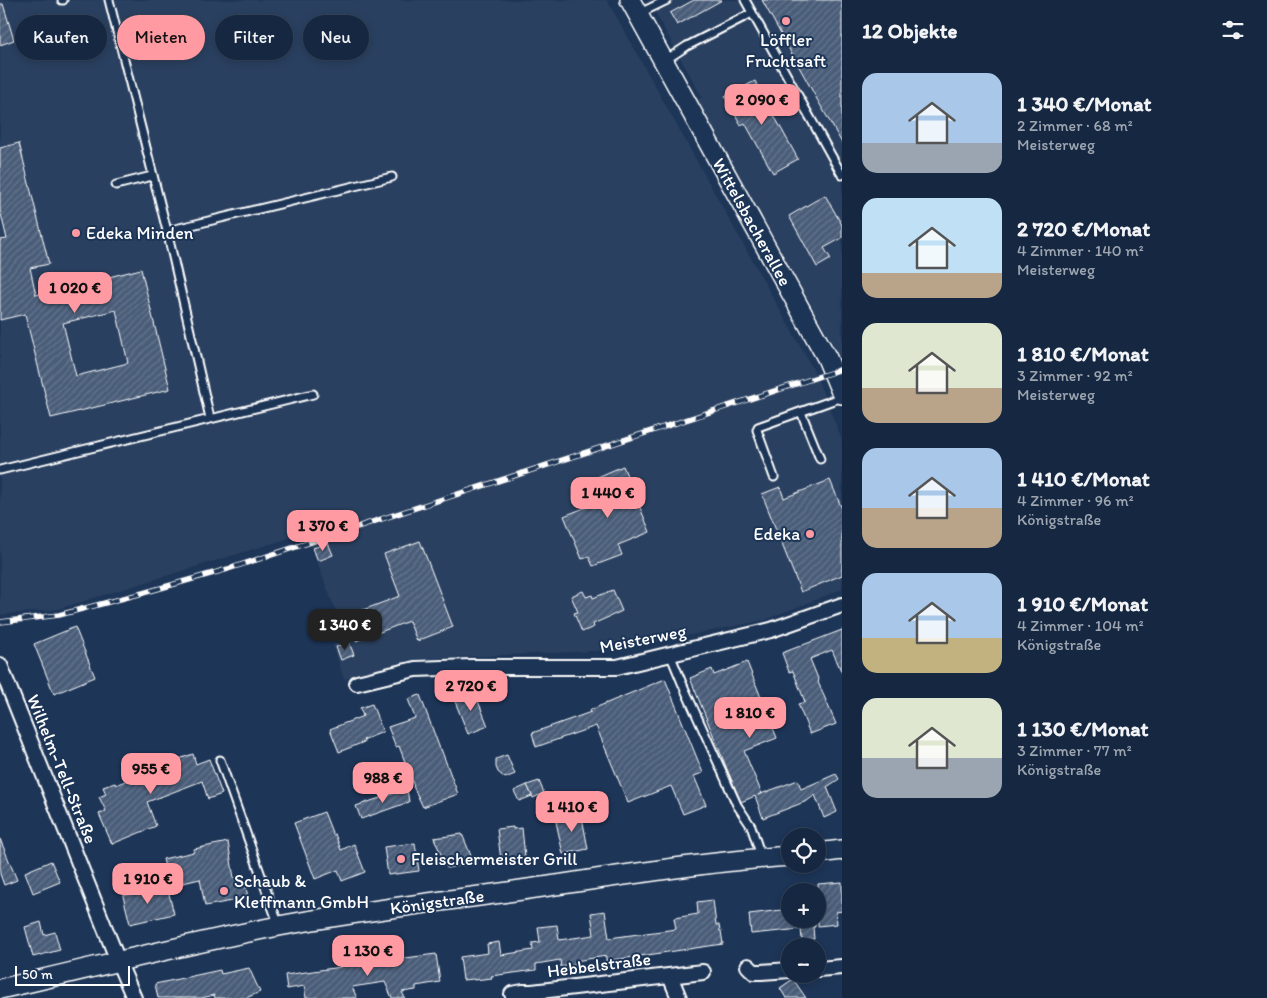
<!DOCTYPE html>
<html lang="de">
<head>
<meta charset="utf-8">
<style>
	body { margin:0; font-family:Itim,sans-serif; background:#23344c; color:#f1f3f6; height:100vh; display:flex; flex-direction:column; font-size:19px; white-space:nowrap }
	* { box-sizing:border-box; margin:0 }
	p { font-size:16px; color:#9ea6b1 }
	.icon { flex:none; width:28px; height:28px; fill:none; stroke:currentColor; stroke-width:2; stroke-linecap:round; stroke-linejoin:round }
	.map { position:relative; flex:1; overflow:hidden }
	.drawer { display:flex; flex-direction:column; background:#162841; width:425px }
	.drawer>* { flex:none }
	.guide { position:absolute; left:15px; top:15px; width:475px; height:45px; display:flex; gap:10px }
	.buttons { position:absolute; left:781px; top:828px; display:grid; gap:10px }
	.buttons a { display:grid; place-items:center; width:45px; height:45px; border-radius:50%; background:#162841; box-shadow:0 2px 8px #0003,0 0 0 1px #35445a; font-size:25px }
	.scale { position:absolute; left:15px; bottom:12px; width:115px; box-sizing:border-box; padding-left:5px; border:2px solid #fff; border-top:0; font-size:14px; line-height:18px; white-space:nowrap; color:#fff; -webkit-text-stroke:4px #1d3557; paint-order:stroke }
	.price { position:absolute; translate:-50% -42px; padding:0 11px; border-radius:10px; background:#ff9aa2; color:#111; font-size:16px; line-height:32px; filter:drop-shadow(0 1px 2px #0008) }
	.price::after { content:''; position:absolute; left:50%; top:30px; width:15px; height:11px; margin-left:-8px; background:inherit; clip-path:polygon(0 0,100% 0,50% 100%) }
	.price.current { background:#222; color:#fff }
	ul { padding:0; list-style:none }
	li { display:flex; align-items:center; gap:15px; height:125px; padding:0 20px }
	li span { display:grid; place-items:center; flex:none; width:140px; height:100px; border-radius:15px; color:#555 }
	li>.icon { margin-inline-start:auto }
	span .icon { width:60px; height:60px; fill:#fffc; stroke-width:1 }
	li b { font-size:21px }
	h2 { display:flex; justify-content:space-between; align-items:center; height:60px; padding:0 20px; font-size:21px }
	.pill { padding:0 18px; border-radius:22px; background:#162841; box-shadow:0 2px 8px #0003,0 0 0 1px #35445a; font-size:18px; line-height:45px }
	.pill.current { background:#ff9aa2; color:#111 }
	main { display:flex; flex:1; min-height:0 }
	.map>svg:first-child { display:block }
	.built { fill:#2a4161 }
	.building { fill:url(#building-hatch); stroke:#fff; fill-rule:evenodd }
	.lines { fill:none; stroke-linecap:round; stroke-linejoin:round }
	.lane-casing { stroke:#fff; stroke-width:11 }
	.street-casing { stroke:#fff; stroke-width:18 }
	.secondary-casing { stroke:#fff; stroke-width:22 }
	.lane { stroke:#1d3557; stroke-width:7 }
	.street { stroke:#1d3557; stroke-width:14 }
	.secondary { stroke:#1d3557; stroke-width:19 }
	.rail-casing { stroke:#fff; stroke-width:5.5 }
	.rail { stroke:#1d3557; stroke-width:4; stroke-dasharray:11; stroke-linecap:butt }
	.poi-dot { fill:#ff9aa2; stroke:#1d3557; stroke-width:2 }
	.labels { text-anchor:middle; stroke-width:4; stroke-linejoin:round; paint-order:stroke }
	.poi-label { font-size:18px; fill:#fff; stroke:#1d3557; text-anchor:start }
	.street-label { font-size:18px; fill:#fff; stroke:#1d3557 }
</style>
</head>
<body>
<main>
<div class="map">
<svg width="842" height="998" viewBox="0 0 842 998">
	<defs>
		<pattern id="building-hatch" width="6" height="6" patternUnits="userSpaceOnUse" patternTransform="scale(1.25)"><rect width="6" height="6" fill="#4a5d79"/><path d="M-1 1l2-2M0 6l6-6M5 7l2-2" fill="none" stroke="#65758d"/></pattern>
	</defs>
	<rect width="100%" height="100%" fill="#1d3557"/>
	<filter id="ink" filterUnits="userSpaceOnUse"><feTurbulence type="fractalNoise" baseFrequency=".02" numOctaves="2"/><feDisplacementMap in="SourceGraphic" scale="10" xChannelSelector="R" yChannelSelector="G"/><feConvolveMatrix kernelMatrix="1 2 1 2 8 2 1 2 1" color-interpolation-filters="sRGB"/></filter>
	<g filter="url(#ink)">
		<g class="built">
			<path d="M0 0H607L814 371 842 440V589L765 620 616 650 419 659 344 679 333 645 346 638 306 533 58 609 0 615Z"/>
			<path d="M648 0H842V362L837 351 697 100 702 97Z"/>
		</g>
		<g class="building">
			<path d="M694 0H722L677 25 670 13Z"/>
			<path d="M762 0H842V143L818 101Z"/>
			<path d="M0 4H3L14 40 0 45Z"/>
			<path d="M755 81 798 159 773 173 745 123 741 125 725 97Z"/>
			<path d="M19 143 49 264 30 268 36 295 141 269 170 389 51 418 25 314 0 320V240L7 239 0 210V148ZM116 310 128 363 76 376 63 323Z"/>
			<path d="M825 195 842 225V238L824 248 831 259 817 267 789 216Z"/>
			<path d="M623 466 650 532 618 545 622 555 593 566 589 557 582 559 564 516 602 501 593 479Z"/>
			<path d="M830 480 842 509V575L801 592 762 494 780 487 784 498Z"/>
			<path d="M420 541 453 627 417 641 409 621 356 641 347 616 400 596 384 554Z"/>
			<path d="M328 543 333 555 318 561 313 548Z"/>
			<path d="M613 590 622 611 593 624 594 627 582 632 574 613 578 612 571 596 583 591 586 597 592 595 593 598Z"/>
			<path d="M75 627 95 677 54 694 34 644Z"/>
			<path d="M842 630V673L832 650 810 659 819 681 818 682 836 724 810 734 798 704 805 702 793 671 789 672 782 653Z"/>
			<path d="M349 642 354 655 341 660 336 647Z"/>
			<path d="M747 662 777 738 744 751 762 794 758 795 798 780 801 789 836 774 839 779 827 787 837 812 824 818 815 795 807 801 763 818 755 796 741 802 729 774 690 678 712 669 714 675Z"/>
			<path d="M665 679 703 773 694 776 706 805 683 814 671 786 628 803 596 726 536 747 532 733 591 712 590 710Z"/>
			<path d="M474 691 488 726 468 734 454 699Z"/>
			<path d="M420 695 440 749H441L458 794 423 807 413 786H414L399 746 396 747 388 727 415 718 408 699Z"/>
			<path d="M372 704 383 732 363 740 364 742 339 752 330 729 363 716 360 708Z"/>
			<path d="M193 754 196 764 209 759 222 794 208 799 202 781 147 802 156 826 112 844 99 814 106 811 99 797 106 794 103 787 115 783 116 785 152 769Z"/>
			<path d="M507 755 515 774 505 778 498 772 496 767V759Z"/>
			<path d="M539 781 544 793 533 798 527 785Z"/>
			<path d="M527 785 532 796 519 801 514 791Z"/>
			<path d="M407 789 409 802 361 819 356 806Z"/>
			<path d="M324 812 333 835 335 834 341 850 354 844 365 872 342 881 338 870 315 879 294 823Z"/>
			<path d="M581 812 588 849 563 854 555 817Z"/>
			<path d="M513 827V829L522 828 525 857 501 860 497 829Z"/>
			<path d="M462 834 474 863 447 868 434 838Z"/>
			<path d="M0 839 17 880 4 885 0 874Z"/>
			<path d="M228 842 234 878 244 876 248 898 205 906 200 879 170 886 163 859 194 852V849Z"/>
			<path d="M415 843 419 871 388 875 384 847Z"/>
			<path d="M51 861 60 882 33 893 25 872Z"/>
			<path d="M842 882V911L836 912 837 924 818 926V884Z"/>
			<path d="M167 886 174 914 130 924 123 896Z"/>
			<path d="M713 900 716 925H719L720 931H721L723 944 606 961V956L575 961V965L561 967 560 960 536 964V970L491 976 492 978 474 980V979L463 980 460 957 488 953 487 944 499 942 501 955 533 950 532 943 540 942 538 927 557 925 559 940 594 935 591 913 605 911 609 938 676 929 674 918 698 914 697 902Z"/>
			<path d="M790 909V919H815V927H813L814 939 802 940 801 929 751 934 749 914Z"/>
			<path d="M41 922 44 935 55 932 60 950 33 957 25 927Z"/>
			<path d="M436 954 440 982 416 986V990L402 992 405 998H392L385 982 352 987 357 998H306L304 986 287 989 285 975 341 967 340 962 360 959V964Z"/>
			<path d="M249 968 260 992 246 998H215L214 995 202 998H158L155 984 220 970 221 974Z"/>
			<path d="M793 979 806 998H786L780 988Z"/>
		</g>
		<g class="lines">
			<defs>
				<g id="lane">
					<path d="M62 0H63"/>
					<path d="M109 0 167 231 210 418"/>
					<path d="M745 0 842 175"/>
					<path d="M638 14 667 0"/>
					<path d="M664 61 687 46 752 13"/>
					<path d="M116 185 152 176"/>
					<path d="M167 231 392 177"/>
					<path d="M801 412 820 459"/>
					<path d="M0 470 313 394"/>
					<path d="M774 477 757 430 758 427 842 397"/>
					<path d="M670 654 682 683 737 805 751 826 761 856"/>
					<path d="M220 760 279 926"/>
				</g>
				<g id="street">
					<path d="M0 665 118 961 134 998"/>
					<path d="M357 683 415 669 471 667H617L771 630 842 605"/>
					<path d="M748 966 754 972H761L790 970"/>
					<path d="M818 969 842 967"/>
					<path d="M670 976 679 998"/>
					<path d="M532 992 703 972"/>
					<path d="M512 994 523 992H532L535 998"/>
				</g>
				<g id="secondary">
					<path d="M630 0 827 358 842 394"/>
					<path d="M818 853 842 850"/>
					<path d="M0 989C93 968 185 944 279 926 366 910 455 900 542 887 624 875 707 862 790 856"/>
				</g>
			</defs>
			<use href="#lane" class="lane-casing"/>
			<use href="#street" class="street-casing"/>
			<use href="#secondary" class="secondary-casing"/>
			<use href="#lane" class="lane"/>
			<use href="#street" class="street"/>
			<use href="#secondary" class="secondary"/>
			<defs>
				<path id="rail" d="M0 622 59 615 143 593 228 569 842 369"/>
			</defs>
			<use href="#rail" class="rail-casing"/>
			<use href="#rail" class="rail"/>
		</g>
	</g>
	<g class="poi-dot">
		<circle cx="786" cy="21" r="5"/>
		<circle cx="76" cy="233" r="5"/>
		<circle cx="810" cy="534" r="5"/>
		<circle cx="401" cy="859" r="5"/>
		<circle cx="224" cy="891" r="5"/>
	</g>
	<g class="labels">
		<g class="poi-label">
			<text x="786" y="46" text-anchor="middle">Löffler<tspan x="786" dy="21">Fruchtsaft</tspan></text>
			<text x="86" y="239">Edeka Minden</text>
			<text x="800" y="540" text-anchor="end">Edeka</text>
			<text x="411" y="865">Fleischermeister Grill</text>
			<text x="234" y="887">Schaub &amp;<tspan x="234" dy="21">Kleffmann GmbH</tspan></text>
		</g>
		<g class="street-label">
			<text transform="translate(752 222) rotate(61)" y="6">Wittelsbacherallee</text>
			<text transform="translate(643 639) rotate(-11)" y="6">Meisterweg</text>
			<text transform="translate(62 769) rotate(68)" y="6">Wilhelm-Tell-Straße</text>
			<text transform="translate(437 902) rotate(-8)" y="6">Königstraße</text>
			<text transform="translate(599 965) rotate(-7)" y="6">Hebbelstraße</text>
		</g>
	</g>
</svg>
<div class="buttons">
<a><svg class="icon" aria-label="locate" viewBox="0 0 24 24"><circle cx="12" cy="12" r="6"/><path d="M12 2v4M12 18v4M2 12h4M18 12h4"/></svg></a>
<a>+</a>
<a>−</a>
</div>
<div class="scale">50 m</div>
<b class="price" style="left:762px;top:126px">2 090 €</b>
<b class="price" style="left:75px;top:314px">1 020 €</b>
<b class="price" style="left:608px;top:519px">1 440 €</b>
<b class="price" style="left:323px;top:552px">1 370 €</b>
<b class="price current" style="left:345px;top:651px">1 340 €</b>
<b class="price" style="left:471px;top:712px">2 720 €</b>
<b class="price" style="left:750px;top:739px">1 810 €</b>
<b class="price" style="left:151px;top:795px">955 €</b>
<b class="price" style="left:383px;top:804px">988 €</b>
<b class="price" style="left:572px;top:833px">1 410 €</b>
<b class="price" style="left:148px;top:905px">1 910 €</b>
<b class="price" style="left:368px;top:977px">1 130 €</b>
<div class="guide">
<a class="pill">Kaufen</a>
<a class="pill current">Mieten</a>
<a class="pill">Filter</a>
<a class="pill">Neu</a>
</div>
</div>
<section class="drawer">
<h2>12 Objekte<svg class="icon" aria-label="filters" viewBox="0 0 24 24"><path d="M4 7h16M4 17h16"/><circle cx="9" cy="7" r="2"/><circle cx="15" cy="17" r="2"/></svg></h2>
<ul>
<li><span style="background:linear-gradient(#a9c7e8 70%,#9aa5b1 0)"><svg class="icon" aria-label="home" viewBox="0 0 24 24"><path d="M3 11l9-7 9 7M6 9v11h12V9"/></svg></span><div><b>1 340 €/Monat</b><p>2 Zimmer · 68 m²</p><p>Meisterweg</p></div></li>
<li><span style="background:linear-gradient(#bfe0f5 75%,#b9a48a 0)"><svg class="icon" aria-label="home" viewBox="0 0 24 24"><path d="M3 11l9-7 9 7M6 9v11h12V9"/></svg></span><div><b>2 720 €/Monat</b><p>4 Zimmer · 140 m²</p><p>Meisterweg</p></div></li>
<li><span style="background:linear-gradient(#dfe7d0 65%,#b9a48a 0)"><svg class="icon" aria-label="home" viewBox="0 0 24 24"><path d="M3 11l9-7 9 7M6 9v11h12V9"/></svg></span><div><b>1 810 €/Monat</b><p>3 Zimmer · 92 m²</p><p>Meisterweg</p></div></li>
<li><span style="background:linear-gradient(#a9c7e8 60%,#b9a48a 0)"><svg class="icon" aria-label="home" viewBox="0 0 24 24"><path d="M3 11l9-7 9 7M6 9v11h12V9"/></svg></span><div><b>1 410 €/Monat</b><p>4 Zimmer · 96 m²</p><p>Königstraße</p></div></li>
<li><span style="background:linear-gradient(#a9c7e8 65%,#c2b280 0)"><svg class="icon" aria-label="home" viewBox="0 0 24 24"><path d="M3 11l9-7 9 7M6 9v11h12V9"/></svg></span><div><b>1 910 €/Monat</b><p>4 Zimmer · 104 m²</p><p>Königstraße</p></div></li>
<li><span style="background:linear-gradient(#dfe7d0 60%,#9aa5b1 0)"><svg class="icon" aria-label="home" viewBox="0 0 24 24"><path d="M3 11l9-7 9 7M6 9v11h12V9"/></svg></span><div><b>1 130 €/Monat</b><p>3 Zimmer · 77 m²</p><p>Königstraße</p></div></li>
</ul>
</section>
</main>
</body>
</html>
